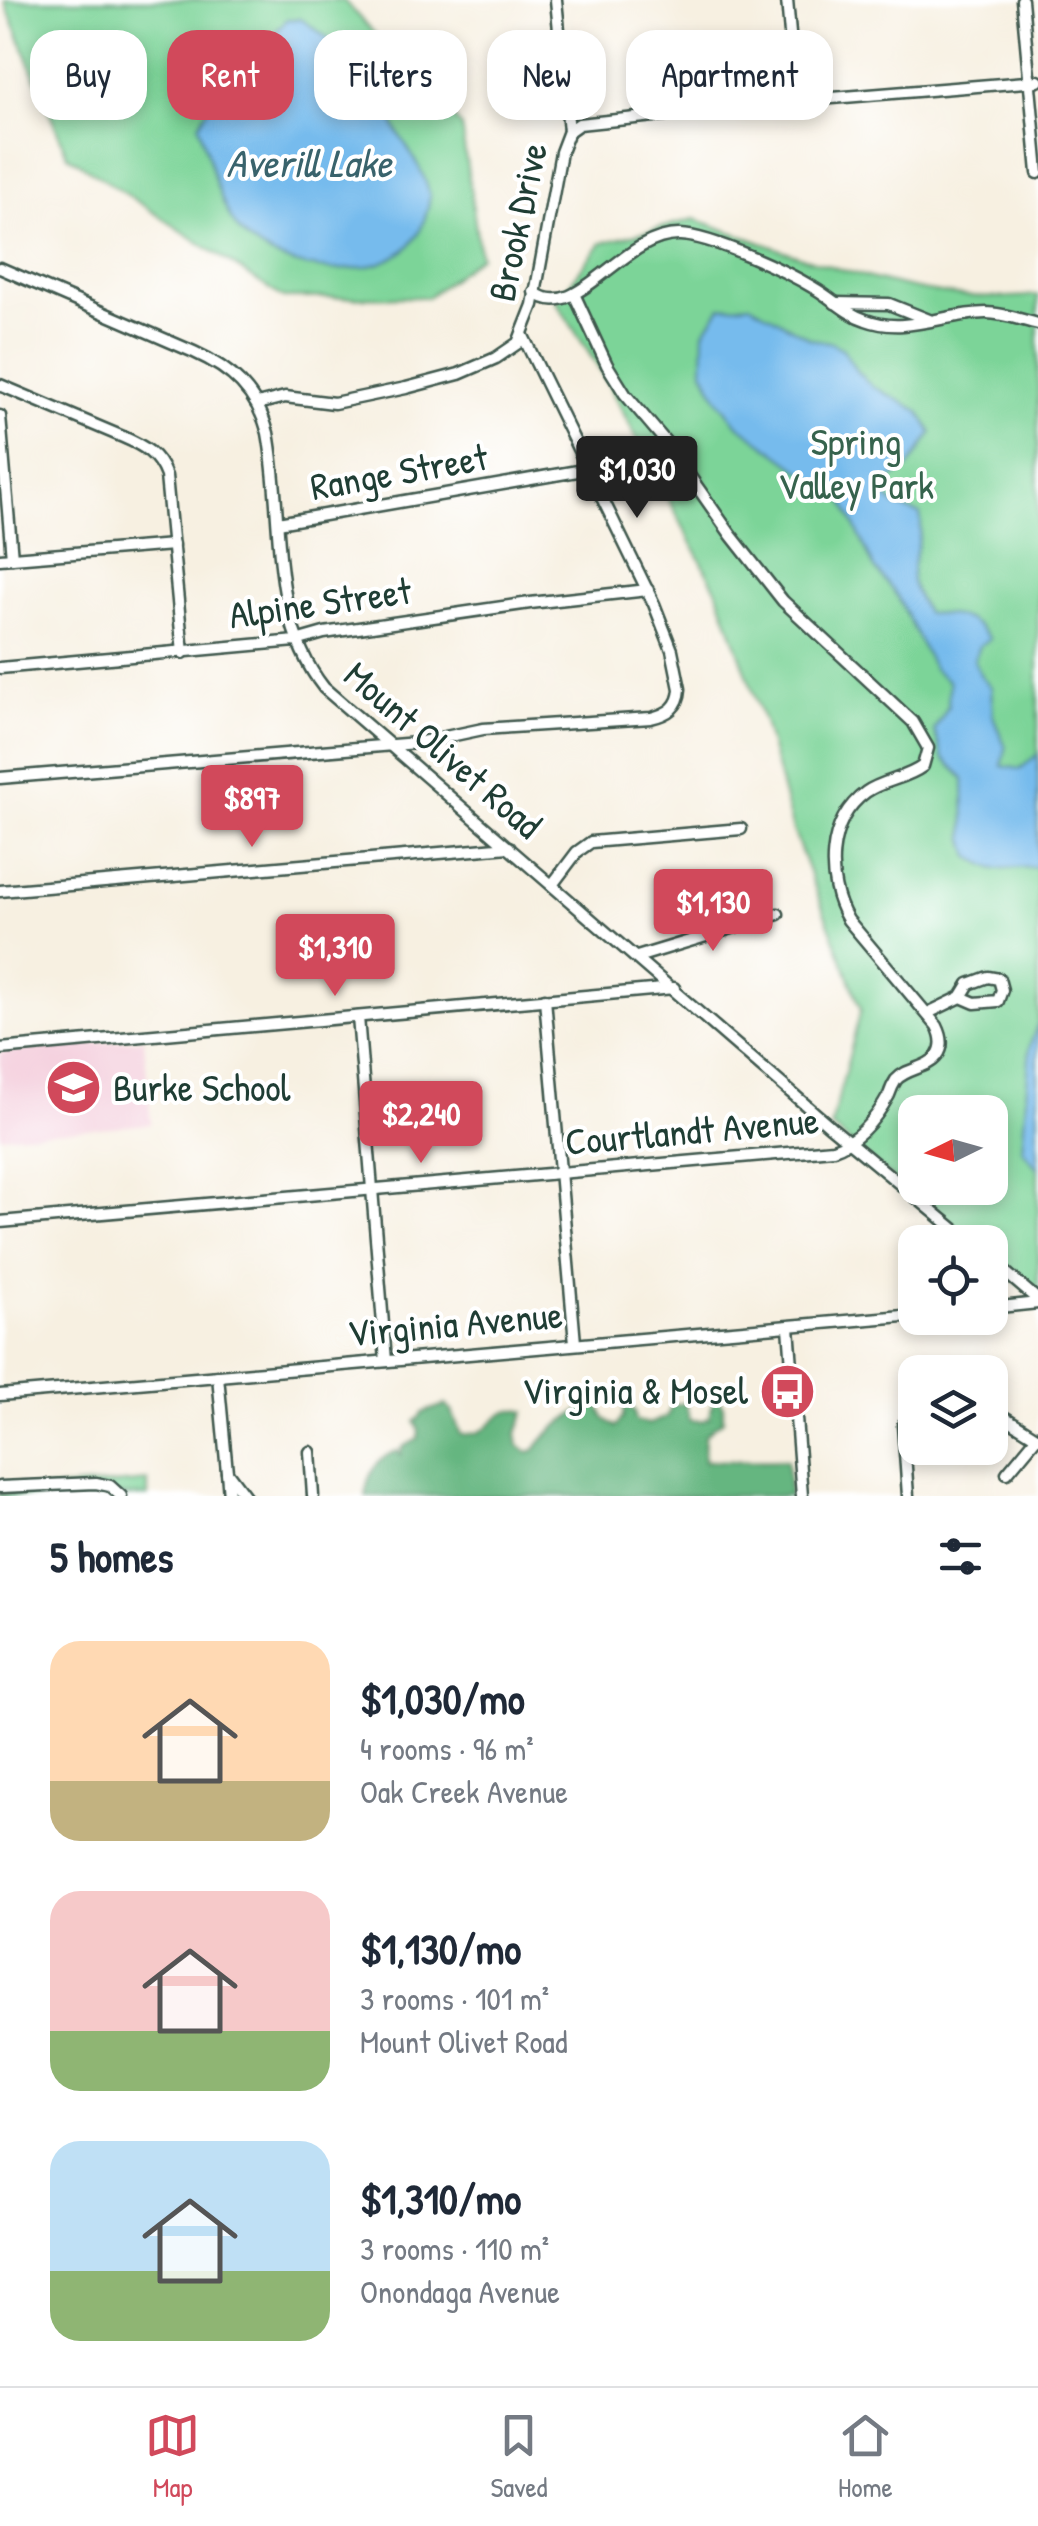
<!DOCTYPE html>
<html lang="en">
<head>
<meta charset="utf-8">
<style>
	body { margin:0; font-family:"Patrick Hand",sans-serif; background:#f2f2f3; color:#1f2937; height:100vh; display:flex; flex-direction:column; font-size:38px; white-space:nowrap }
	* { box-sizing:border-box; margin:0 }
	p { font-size:32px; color:#747a83 }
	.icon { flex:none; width:55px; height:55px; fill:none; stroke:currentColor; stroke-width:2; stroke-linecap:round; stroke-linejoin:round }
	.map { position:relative; height:1496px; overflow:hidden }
	.sheet { display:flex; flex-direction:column; background:#fff; flex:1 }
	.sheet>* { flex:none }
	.banner { position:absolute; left:30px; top:30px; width:980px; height:90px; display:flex; gap:20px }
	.needle { width:65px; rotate:265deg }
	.controls { position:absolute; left:898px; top:1095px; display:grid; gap:20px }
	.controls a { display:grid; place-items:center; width:110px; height:110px; border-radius:20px; background:#fff; box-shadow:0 5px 15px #0003; font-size:50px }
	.price { position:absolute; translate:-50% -85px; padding:0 22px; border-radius:10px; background:#d1495b; color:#fff; font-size:32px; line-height:65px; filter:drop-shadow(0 2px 5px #0008) }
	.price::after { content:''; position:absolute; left:50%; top:60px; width:30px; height:22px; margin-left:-15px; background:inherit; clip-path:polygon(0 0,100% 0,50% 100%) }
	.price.selected { background:#222; color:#fff }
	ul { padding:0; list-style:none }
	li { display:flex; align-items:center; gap:30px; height:250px; padding:0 50px }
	li span { display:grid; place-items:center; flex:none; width:280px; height:200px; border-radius:30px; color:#555 }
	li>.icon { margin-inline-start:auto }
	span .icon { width:120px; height:120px; fill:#fffc; stroke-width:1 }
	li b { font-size:42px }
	h2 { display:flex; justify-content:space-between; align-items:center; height:120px; padding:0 50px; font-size:42px }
	.chip { padding:0 35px; border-radius:30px; background:#fff; box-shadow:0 5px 15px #0003; font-size:35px; line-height:90px }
	.chip.selected { background:#d1495b; color:#fff }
	.dock { display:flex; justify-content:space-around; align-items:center; height:140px; border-top:2px solid #e0e1e3; background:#fff; font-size:28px; color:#747a83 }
	.dock a { display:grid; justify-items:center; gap:5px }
	.dock .selected { color:#d1495b }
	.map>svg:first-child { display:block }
	.built { fill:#f4cfdd }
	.green { fill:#7cd498; stroke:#4e8866; stroke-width:2.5; fill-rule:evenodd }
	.forest { fill:#65b680; stroke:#427a5a; stroke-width:2.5 }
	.water { fill:#76bbed; stroke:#4a7c90; stroke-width:2.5 }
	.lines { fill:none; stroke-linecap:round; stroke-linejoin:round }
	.minor-casing { stroke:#3f584e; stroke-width:15 }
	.minor { stroke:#fff; stroke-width:10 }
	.labels { text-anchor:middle; stroke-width:8; stroke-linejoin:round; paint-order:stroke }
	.street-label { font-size:38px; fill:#1f3d34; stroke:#fff }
	.park-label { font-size:38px; fill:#36634d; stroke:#fff }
	.poi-label { font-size:38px; fill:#1f3d34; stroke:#fff; text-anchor:start }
	.water-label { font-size:40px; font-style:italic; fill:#39636c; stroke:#fff }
</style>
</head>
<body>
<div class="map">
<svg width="1038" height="1496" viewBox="0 0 1038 1496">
	<rect width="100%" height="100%" fill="#fff"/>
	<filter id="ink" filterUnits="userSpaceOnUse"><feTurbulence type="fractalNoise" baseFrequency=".01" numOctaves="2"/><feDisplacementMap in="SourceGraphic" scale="20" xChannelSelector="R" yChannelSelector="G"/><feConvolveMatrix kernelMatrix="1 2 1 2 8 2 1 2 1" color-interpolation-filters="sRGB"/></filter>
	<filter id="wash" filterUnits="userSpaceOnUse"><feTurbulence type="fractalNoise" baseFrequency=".0048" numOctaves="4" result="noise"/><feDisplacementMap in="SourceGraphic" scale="40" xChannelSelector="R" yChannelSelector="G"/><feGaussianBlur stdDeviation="2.25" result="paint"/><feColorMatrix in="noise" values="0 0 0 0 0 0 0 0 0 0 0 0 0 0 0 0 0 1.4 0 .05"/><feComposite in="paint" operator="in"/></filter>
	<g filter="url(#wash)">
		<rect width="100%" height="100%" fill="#f7f0e1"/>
		<path class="built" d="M144 1039 151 1124 0 1136V1052Z"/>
		<g class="green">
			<path d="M4 0H343L461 126 480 256 428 297 283 298 67 155Z"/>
			<path d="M694 219C801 255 924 310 1038 295V1300L990 1260V1242H969L831 1127 861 1009 793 830 764 722 718 593 606 380 556 301 601 243ZM915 1112H990V1188H915Z"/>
			<path d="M148 1481V1496H0V1493Z"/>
		</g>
		<path class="forest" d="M718 1398 723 1406V1420L705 1435 704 1461 787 1460 790 1496H366C366 1476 377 1456 398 1451L401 1455 403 1447 418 1439 419 1430 415 1422 424 1412 445 1405 452 1411 461 1435C462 1435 477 1433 479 1432 496 1424 501 1403 525 1412L517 1433 519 1445 528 1452 535 1450C546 1431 573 1415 590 1404L598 1405 605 1419 616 1427 623 1417 624 1406 634 1410 636 1421 649 1424 667 1417 671 1406 685 1403 690 1420 701 1421 709 1418 713 1400Z"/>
		<g class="water">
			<path d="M287 19H301C329 38 359 63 378 91 386 104 391 119 398 132 409 151 424 171 429 193 431 202 426 214 423 223 400 292 269 277 235 225 216 196 209 158 199 125L208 108Z"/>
			<path d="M750 304 811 339 829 342 843 349 857 372 872 386 919 411 932 433 908 468 885 483 887 498 898 507 920 514C925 538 910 558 912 581 914 592 921 603 926 613 957 615 970 614 990 639L979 646 974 660 981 676 991 687 993 716 1006 748 1002 766 1020 769 1038 754V867L994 869 970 857 965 839 964 778 943 758 934 730 948 707 949 682 933 668 897 596 874 567 844 502 738 425 718 399 703 370 704 332 721 307Z"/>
			<path d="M1038 1022V1169L1022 1149 1030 1046Z"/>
		</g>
	</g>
	<g filter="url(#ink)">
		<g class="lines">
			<defs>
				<g id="minor">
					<path d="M556 0 569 131"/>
					<path d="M787 0 796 101"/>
					<path d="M1022 0 1038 173"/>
					<path d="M0 268 194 352C232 369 257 392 268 433 284 518 268 617 324 688L831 1127 970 1242"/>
					<path d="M534 292C576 326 622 233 680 235 712 236 786 271 814 288 832 298 846 314 866 320 906 335 945 313 986 313 1003 313 1021 320 1038 324"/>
					<path d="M835 303 889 304 929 320"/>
					<path d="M0 385 123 437C144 446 158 454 166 476L183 653"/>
					<path d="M257 404 285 397 334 403 406 388 459 374 496 358 518 343 533 305 561 152 569 131 579 124 796 101 1038 81"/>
					<path d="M0 416 12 558"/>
					<path d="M278 523 589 469"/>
					<path d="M0 559 173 545"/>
					<path d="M0 668 296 641 324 633 530 603 648 590"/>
					<path d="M0 778 417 743 483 729 651 718C668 714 679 707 680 689L672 650 654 604 523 336"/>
					<path d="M552 885 577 852 591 842 741 829"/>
					<path d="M0 891 509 847"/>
					<path d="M637 957 778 914"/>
					<path d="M545 999 575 1343"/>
					<path d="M928 1013 961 997 969 984 988 977 999 979 1002 990 998 1001 975 1003 961 997"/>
					<path d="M358 1017 386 1361"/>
					<path d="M0 1049 674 988"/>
					<path d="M0 1222 833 1149C858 1141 877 1117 889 1095 890 1092 894 1083 896 1080 906 1068 927 1069 937 1056 944 1047 942 1036 937 1026L848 920C825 881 826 821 866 792 883 780 906 779 923 766L928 748 913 722 783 601 731 535 665 441 625 394 607 365 575 296"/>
					<path d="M990 1259 1038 1300"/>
					<path d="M990 1308 1038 1303"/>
					<path d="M789 1327 802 1496"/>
					<path d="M218 1376 227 1472 245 1496"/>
					<path d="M0 1395 915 1315"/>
					<path d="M990 1408 1038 1438"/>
					<path d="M310 1452 313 1496"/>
					<path d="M227 1472 229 1496"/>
					<path d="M1007 1473 1037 1437"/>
					<path d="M0 1487 96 1483 110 1486 121 1496"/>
					<path d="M908 1496 903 1425 915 1401"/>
				</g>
			</defs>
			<use href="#minor" class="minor-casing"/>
			<use href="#minor" class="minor"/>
		</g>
	</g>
	<defs>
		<symbol id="school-disc" viewBox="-11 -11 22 22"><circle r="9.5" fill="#d1495b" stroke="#fff"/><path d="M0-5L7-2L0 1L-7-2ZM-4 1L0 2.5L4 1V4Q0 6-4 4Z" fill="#fff"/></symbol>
		<symbol id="bus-disc" viewBox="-11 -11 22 22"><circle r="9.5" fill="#d1495b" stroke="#fff"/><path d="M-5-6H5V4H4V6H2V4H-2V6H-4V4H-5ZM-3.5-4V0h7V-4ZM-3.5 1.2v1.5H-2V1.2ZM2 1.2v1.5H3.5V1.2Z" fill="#fff"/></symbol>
	</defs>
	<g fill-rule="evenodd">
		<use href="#school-disc" x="42" y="1056" width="63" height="63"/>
		<use href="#bus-disc" x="756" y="1360" width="63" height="63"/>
	</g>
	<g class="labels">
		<g class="street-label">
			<text transform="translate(518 222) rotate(-78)" y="13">Brook Drive</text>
			<text transform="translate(399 472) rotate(-10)" y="13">Range Street</text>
			<text transform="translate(320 603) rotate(-8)" y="13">Alpine Street</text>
			<text transform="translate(443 750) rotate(41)" y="13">Mount Olivet Road</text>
			<text transform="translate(692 1131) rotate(-5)" y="13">Courtlandt Avenue</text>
			<text transform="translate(455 1324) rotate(-5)" y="13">Virginia Avenue</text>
		</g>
		<g class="park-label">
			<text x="856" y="455">Spring<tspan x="856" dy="44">Valley Park</tspan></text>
		</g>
		<g class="poi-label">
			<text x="113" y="1101">Burke School</text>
			<text x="748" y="1404" text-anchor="end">Virginia &amp; Mosel</text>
		</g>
		<g class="water-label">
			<text x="309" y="177">Averill Lake</text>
		</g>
	</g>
</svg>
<div class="controls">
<a><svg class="needle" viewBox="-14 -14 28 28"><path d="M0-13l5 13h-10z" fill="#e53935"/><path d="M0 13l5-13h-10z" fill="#747a83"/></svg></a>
<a><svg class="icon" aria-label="locate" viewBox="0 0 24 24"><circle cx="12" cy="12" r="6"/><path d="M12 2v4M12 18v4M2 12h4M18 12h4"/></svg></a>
<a><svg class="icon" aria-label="layers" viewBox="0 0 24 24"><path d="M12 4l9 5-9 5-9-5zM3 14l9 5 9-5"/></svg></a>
</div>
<b class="price selected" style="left:637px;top:521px">$1,030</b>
<b class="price" style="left:252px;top:850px">$897</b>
<b class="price" style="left:713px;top:954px">$1,130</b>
<b class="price" style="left:335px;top:999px">$1,310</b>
<b class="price" style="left:421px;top:1166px">$2,240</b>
<div class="banner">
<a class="chip">Buy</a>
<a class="chip selected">Rent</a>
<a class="chip">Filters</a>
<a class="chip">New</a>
<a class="chip">Apartment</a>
</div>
</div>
<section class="sheet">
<h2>5 homes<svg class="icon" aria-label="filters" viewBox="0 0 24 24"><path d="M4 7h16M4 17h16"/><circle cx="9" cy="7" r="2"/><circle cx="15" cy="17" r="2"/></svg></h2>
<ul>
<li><span style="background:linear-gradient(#ffd9b3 70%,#c2b280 0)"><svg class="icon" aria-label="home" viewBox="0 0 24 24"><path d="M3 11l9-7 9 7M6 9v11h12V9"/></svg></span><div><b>$1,030/mo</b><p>4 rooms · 96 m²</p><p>Oak Creek Avenue</p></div></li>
<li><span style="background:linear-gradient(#f6c9c9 70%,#8fb573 0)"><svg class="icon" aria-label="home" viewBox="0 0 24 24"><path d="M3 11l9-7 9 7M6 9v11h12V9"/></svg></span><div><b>$1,130/mo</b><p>3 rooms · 101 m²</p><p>Mount Olivet Road</p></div></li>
<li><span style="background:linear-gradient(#bfe0f5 65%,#8fb573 0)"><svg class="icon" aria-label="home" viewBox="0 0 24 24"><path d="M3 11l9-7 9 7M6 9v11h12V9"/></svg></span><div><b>$1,310/mo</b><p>3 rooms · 110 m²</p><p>Onondaga Avenue</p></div></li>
</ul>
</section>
<nav class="dock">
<a class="selected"><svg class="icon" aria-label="map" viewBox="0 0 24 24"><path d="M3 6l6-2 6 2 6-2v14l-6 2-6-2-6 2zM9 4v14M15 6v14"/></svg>Map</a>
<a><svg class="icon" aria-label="saved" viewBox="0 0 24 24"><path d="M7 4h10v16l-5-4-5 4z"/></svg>Saved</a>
<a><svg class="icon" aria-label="home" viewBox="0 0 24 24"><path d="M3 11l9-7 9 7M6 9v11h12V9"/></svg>Home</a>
</nav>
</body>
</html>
